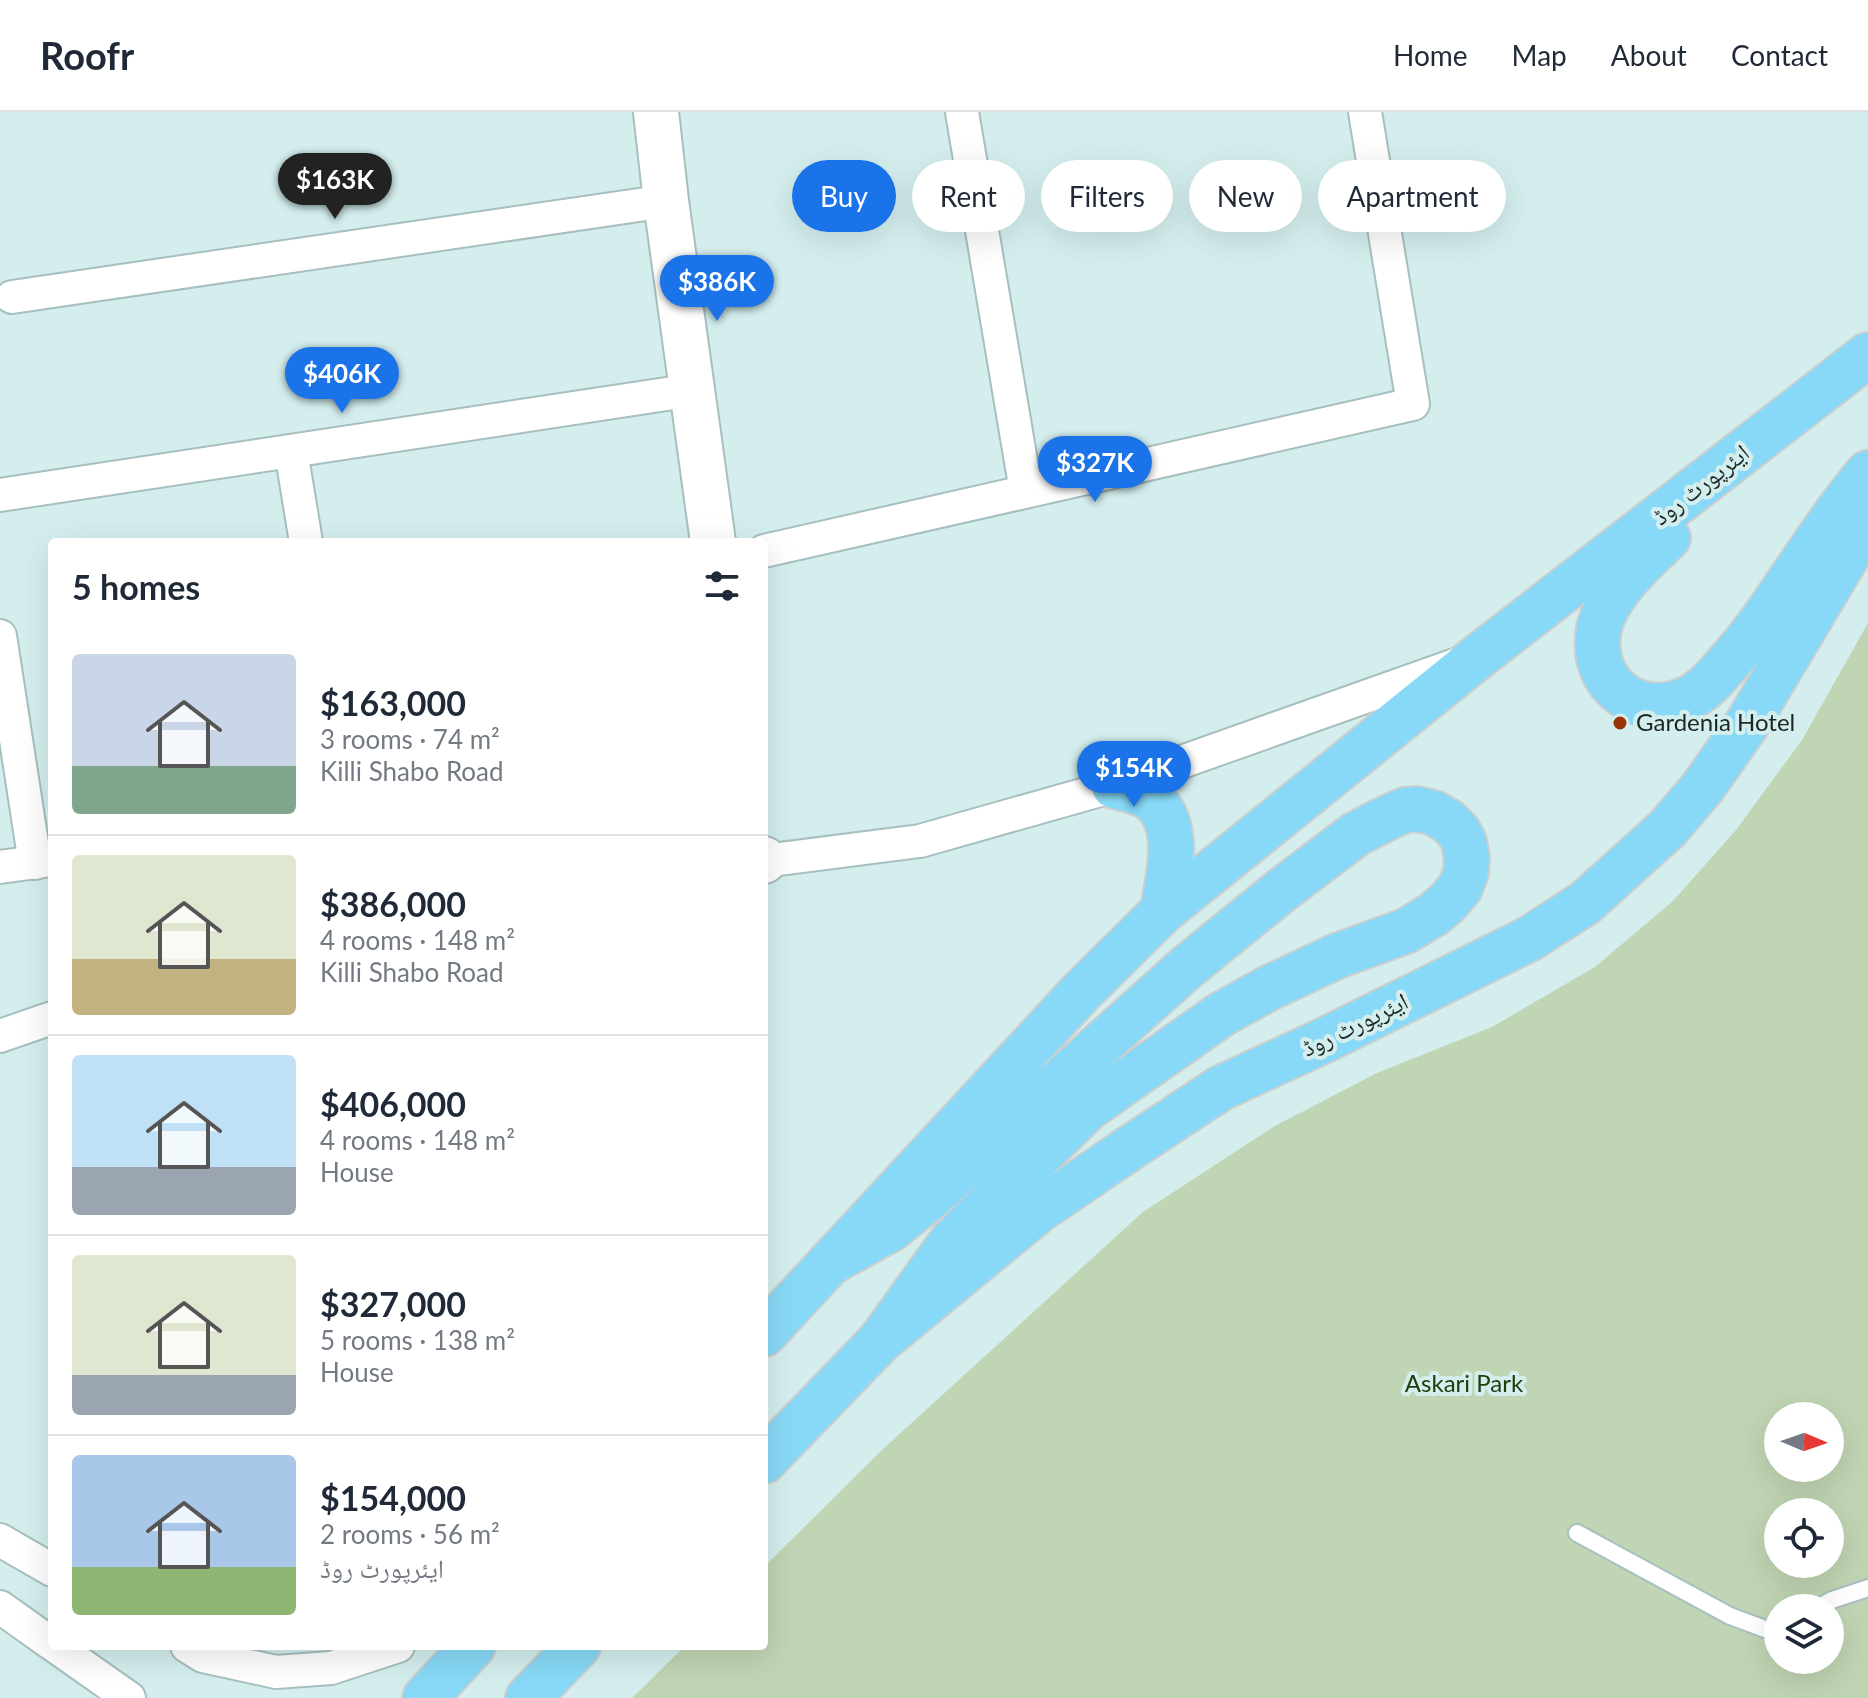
<!DOCTYPE html>
<html lang="en">
<head>
<meta charset="utf-8">
<style>
	body { margin:0; font-family:Lato,"Noto Naskh Arabic",sans-serif; background:#f2f2f3; color:#1f2937; height:100vh; display:flex; flex-direction:column; font-size:30px; white-space:nowrap }
	* { box-sizing:border-box; margin:0 }
	p { font-size:26px; color:#747a83 }
	.icon { flex:none; width:44px; height:44px; fill:none; stroke:currentColor; stroke-width:2; stroke-linecap:round; stroke-linejoin:round }
	.map { position:relative; flex:1; overflow:hidden }
	.details { position:absolute; left:48px; top:426px; width:720px; height:1112px; display:flex; flex-direction:column; background:#fff; border-radius:8px; box-shadow:0 8px 32px #0002 }
	.details>* { flex:none }
	.banner { position:absolute; left:792px; top:48px; width:760px; height:72px; display:flex; gap:16px }
	.needle { width:52px; rotate:92deg }
	.tools { position:absolute; left:1764px; top:1290px; display:grid; gap:16px }
	.tools a { display:grid; place-items:center; width:80px; height:80px; border-radius:50%; background:#fff; box-shadow:0 8px 32px #0002; font-size:40px }
	.price { position:absolute; translate:-50% -68px; padding:0 18px; border-radius:28px; background:#1a73e8; color:#fff; font-size:26px; line-height:52px; filter:drop-shadow(0 2px 4px #0008) }
	.price::after { content:''; position:absolute; left:50%; top:48px; width:24px; height:18px; margin-left:-12px; background:inherit; clip-path:polygon(0 0,100% 0,50% 100%) }
	.price.active { background:#222; color:#fff }
	ul { padding:0; list-style:none }
	li { display:flex; align-items:center; gap:24px; height:200px; padding:0 24px }
	li+li { border-top:2px solid #e0e1e3 }
	li span { display:grid; place-items:center; flex:none; width:224px; height:160px; border-radius:8px; color:#555 }
	li>.icon { margin-inline-start:auto }
	span .icon { width:96px; height:96px; fill:#fffc; stroke-width:1 }
	li b { font-size:34px }
	h2 { display:flex; justify-content:space-between; align-items:center; height:96px; padding:0 24px; font-size:34px }
	.pill { padding:0 28px; border-radius:36px; background:#fff; box-shadow:0 8px 32px #0002; font-size:28px; line-height:72px }
	.pill.active { background:#1a73e8; color:#fff }
	header { display:flex; align-items:center; gap:48px; box-sizing:border-box; height:112px; padding:0 40px; background:#fff; border-bottom:2px solid #e0e1e3 }
	header strong { font-size:38px }
	nav { display:flex; gap:44px; margin-inline-start:auto; font-size:28px }
	.map>svg:first-child { display:block }
	.green { fill:#c0d5b3; fill-rule:evenodd }
	.lines { fill:none; stroke-linecap:round; stroke-linejoin:round }
	.lane-casing { stroke:#a7bfbf; stroke-width:20 }
	.street-casing { stroke:#a7bfbf; stroke-width:36 }
	.secondary-casing { stroke:#a7bfbf; stroke-width:48 }
	.primary-casing { stroke:#cdcfcf; stroke-width:48 }
	.lane { stroke:#fff; stroke-width:16 }
	.street { stroke:#fff; stroke-width:32 }
	.secondary { stroke:#fff; stroke-width:44 }
	.primary { stroke:#88d9f7; stroke-width:44 }
	.poi-dot { fill:#9a3408; stroke:#d4eeee; stroke-width:3 }
	.labels { text-anchor:middle; stroke-width:8; stroke-linejoin:round; paint-order:stroke }
	.street-label { font-size:24px; fill:#1d2626; stroke:#d4eeee }
	.poi-label { font-size:24px; fill:#1d2626; stroke:#d4eeee; text-anchor:start }
	.park-label { font-size:24px; fill:#223d0c; stroke:#d4eeee }
</style>
</head>
<body>
<header>
<strong>Roofr</strong>
<nav><a>Home</a><a>Map</a><a>About</a><a>Contact</a></nav>
</header>
<div class="map">
<svg width="1868" height="1586" viewBox="0 0 1868 1586">
	<rect width="100%" height="100%" fill="#d4eeee"/>
	<path class="green" d="M1868 511V1586H632L685 1534H764V1455L883 1337 1143 1100 1273 1015 1377 961 1492 915 1595 855 1673 789 1736 718 1802 628ZM1778 1304H1830V1356H1778ZM1778 1400H1830V1452H1778ZM1778 1496H1830V1548H1778Z"/>
	<g class="lines">
		<defs>
			<g id="lane">
				<path d="M1577 1421 1730 1504 1765 1517 1778 1516"/>
				<path d="M1818 1496 1832 1488 1868 1476"/>
			</g>
			<g id="street">
				<path d="M962 0 1026 379"/>
				<path d="M12 185 666 89"/>
				<path d="M291 339 306 430"/>
				<path d="M0 383 693 278"/>
				<path d="M764 439 1413 292 1365 0"/>
				<path d="M0 524 35 751"/>
				<path d="M764 749 920 729 1114 674 1455 553"/>
				<path d="M0 755 52 748"/>
				<path d="M0 924 52 906"/>
				<path d="M0 1428 52 1458"/>
				<path d="M0 1495 52 1532"/>
				<path d="M55 1534 129 1586"/>
				<path d="M187 1534 203 1544 276 1560 331 1556 398 1534"/>
			</g>
			<g id="secondary">
				<path d="M656 0 666 89 713 430"/>
				<path d="M764 747V749"/>
			</g>
			<g id="primary">
				<path d="M1668 426C1643 450 1606 482 1599 517 1588 574 1641 611 1691 585 1705 578 1717 564 1727 552 1759 517 1783 478 1810 439 1828 412 1847 386 1868 361"/>
				<path d="M1114 674C1125 677 1141 680 1150 686 1184 712 1168 764 1163 799"/>
				<path d="M831 1150 891 1117 933 1083 1186 856 1282 778 1356 722 1383 708 1405 698 1417 697 1434 701 1448 709 1458 719 1464 730 1467 746 1466 760 1460 776 1448 790 1434 802 1406 819 1337 844 1269 876 1222 902 1088 996 952 1129 880 1229"/>
				<path d="M764 1222 1082 879 1163 799 1479 544 1868 243"/>
				<path d="M764 1349 880 1229 1039 1098 1130 1036 1221 976 1323 929 1529 827 1585 791 1667 717 1703 675 1747 612 1868 409"/>
				<path d="M425 1586 473 1534"/>
				<path d="M528 1586 578 1534"/>
			</g>
		</defs>
		<use href="#lane" class="lane-casing"/>
		<use href="#street" class="street-casing"/>
		<use href="#secondary" class="secondary-casing"/>
		<use href="#primary" class="primary-casing"/>
		<use href="#lane" class="lane"/>
		<use href="#street" class="street"/>
		<use href="#secondary" class="secondary"/>
		<use href="#primary" class="primary"/>
	</g>
	<circle class="poi-dot" cx="1620" cy="611" r="8"/>
	<g class="labels">
		<g class="street-label">
			<text transform="translate(1701 373) rotate(-38)" y="8">ایئرپورٹ روڈ</text>
			<text transform="translate(1355 913) rotate(-26)" y="8">ایئرپورٹ روڈ</text>
		</g>
		<g class="poi-label">
			<text x="1636" y="619">Gardenia Hotel</text>
		</g>
		<g class="park-label">
			<text x="1464" y="1280">Askari Park</text>
		</g>
	</g>
</svg>
<div class="tools">
<a><svg class="needle" viewBox="-14 -14 28 28"><path d="M0-13l5 13h-10z" fill="#e53935"/><path d="M0 13l5-13h-10z" fill="#747a83"/></svg></a>
<a><svg class="icon" aria-label="locate" viewBox="0 0 24 24"><circle cx="12" cy="12" r="6"/><path d="M12 2v4M12 18v4M2 12h4M18 12h4"/></svg></a>
<a><svg class="icon" aria-label="layers" viewBox="0 0 24 24"><path d="M12 4l9 5-9 5-9-5zM3 14l9 5 9-5"/></svg></a>
</div>
<b class="price active" style="left:335px;top:109px">$163K</b>
<b class="price" style="left:717px;top:211px">$386K</b>
<b class="price" style="left:342px;top:303px">$406K</b>
<b class="price" style="left:1095px;top:392px">$327K</b>
<b class="price" style="left:1134px;top:697px">$154K</b>
<div class="banner">
<a class="pill active">Buy</a>
<a class="pill">Rent</a>
<a class="pill">Filters</a>
<a class="pill">New</a>
<a class="pill">Apartment</a>
</div>
<section class="details">
<h2>5 homes<svg class="icon" aria-label="filters" viewBox="0 0 24 24"><path d="M4 7h16M4 17h16"/><circle cx="9" cy="7" r="2"/><circle cx="15" cy="17" r="2"/></svg></h2>
<ul>
<li><span style="background:linear-gradient(#c9d6e8 70%,#7fa58c 0)"><svg class="icon" aria-label="home" viewBox="0 0 24 24"><path d="M3 11l9-7 9 7M6 9v11h12V9"/></svg></span><div><b>$163,000</b><p>3 rooms · 74 m²</p><p>Killi Shabo Road</p></div></li>
<li><span style="background:linear-gradient(#dfe7d0 65%,#c2b280 0)"><svg class="icon" aria-label="home" viewBox="0 0 24 24"><path d="M3 11l9-7 9 7M6 9v11h12V9"/></svg></span><div><b>$386,000</b><p>4 rooms · 148 m²</p><p>Killi Shabo Road</p></div></li>
<li><span style="background:linear-gradient(#bfe0f5 70%,#9aa5b1 0)"><svg class="icon" aria-label="home" viewBox="0 0 24 24"><path d="M3 11l9-7 9 7M6 9v11h12V9"/></svg></span><div><b>$406,000</b><p>4 rooms · 148 m²</p><p>House</p></div></li>
<li><span style="background:linear-gradient(#dfe7d0 75%,#9aa5b1 0)"><svg class="icon" aria-label="home" viewBox="0 0 24 24"><path d="M3 11l9-7 9 7M6 9v11h12V9"/></svg></span><div><b>$327,000</b><p>5 rooms · 138 m²</p><p>House</p></div></li>
<li><span style="background:linear-gradient(#a9c7e8 70%,#8fb573 0)"><svg class="icon" aria-label="home" viewBox="0 0 24 24"><path d="M3 11l9-7 9 7M6 9v11h12V9"/></svg></span><div><b>$154,000</b><p>2 rooms · 56 m²</p><p>ایئرپورٹ روڈ</p></div></li>
</ul>
</section>
</div>
</body>
</html>
